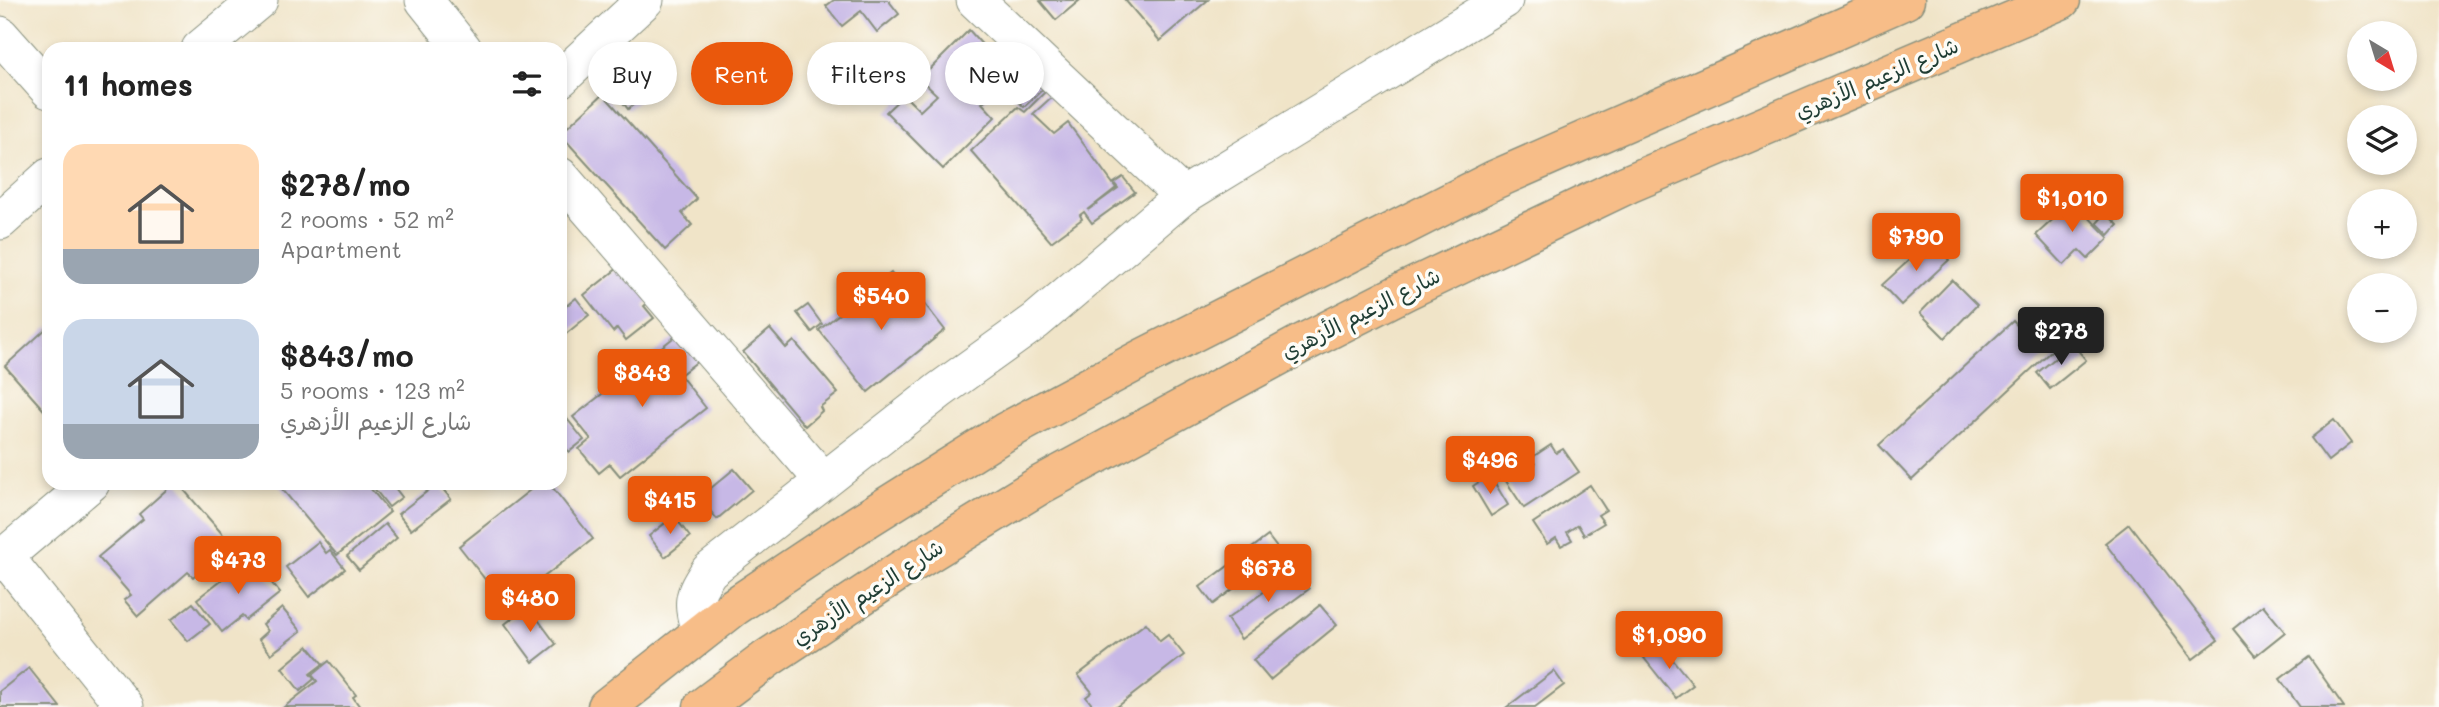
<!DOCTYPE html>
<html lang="en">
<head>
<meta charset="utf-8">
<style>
	body { margin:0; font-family:Mali,"Playpen Sans Arabic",sans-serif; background:#f6f6f6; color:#222; height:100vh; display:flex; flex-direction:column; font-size:26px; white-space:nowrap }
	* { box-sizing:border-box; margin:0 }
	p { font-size:23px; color:#767676 }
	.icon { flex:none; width:38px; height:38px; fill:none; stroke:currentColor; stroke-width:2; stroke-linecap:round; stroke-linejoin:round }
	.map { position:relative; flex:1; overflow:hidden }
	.drawer { position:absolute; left:42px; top:42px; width:525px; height:448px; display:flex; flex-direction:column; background:#fff; border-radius:21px; box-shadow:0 4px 10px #0003 }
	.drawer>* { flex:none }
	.guide { position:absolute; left:588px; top:42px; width:665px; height:63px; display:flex; gap:14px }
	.needle { width:46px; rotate:142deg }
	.controls { position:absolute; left:2347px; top:21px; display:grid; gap:14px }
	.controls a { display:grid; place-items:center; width:70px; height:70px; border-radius:50%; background:#fff; box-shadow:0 4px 10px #0003; font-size:35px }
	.price { position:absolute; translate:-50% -60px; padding:0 16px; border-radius:7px; background:#ea580c; color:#fff; font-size:23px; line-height:46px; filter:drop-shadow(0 2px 4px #0008) }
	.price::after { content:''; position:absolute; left:50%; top:42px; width:21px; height:16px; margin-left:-10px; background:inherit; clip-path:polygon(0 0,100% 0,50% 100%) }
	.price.on { background:#222; color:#fff }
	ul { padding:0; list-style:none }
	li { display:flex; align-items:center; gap:21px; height:175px; padding:0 21px }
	li span { display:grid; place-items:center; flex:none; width:196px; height:140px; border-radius:21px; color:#555 }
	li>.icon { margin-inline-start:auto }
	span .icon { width:84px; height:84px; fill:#fffc; stroke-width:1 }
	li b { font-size:30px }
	h2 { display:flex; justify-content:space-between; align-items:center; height:84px; padding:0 21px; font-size:30px }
	.chip { padding:0 24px; border-radius:32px; background:#fff; box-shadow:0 4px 10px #0003; font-size:24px; line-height:63px }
	.chip.on { background:#ea580c; color:#fff }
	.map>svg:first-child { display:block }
	.building { fill:#c7b8e6 }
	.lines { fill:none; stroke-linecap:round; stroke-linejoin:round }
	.minor-casing { stroke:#88907e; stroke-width:39 }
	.major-casing { stroke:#88907e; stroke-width:41 }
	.minor { stroke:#fff; stroke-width:37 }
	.major { stroke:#f7bd88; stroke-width:38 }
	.labels { text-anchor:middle; stroke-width:7; stroke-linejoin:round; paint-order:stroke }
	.street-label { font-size:21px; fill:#1f3d34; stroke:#fdfcf7 }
</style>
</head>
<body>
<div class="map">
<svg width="2439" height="707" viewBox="0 0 2439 707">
	<rect width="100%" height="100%" fill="#fdfcf7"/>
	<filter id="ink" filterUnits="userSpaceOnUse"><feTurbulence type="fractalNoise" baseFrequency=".0143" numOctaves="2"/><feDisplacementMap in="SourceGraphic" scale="14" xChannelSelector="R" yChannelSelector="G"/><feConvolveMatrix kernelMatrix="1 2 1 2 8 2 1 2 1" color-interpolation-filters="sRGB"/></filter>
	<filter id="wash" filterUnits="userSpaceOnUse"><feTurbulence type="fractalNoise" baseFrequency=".00686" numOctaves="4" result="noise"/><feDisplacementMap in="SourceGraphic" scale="28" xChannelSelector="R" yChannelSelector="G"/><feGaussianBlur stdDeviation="1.57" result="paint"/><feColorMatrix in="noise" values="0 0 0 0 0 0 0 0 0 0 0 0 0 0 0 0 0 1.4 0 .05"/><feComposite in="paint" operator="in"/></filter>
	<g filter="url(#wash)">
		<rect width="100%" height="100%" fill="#f0e4c8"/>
		<g id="blocks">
			<g class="building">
				<path d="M834 0H888L899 14 877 32 861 11 842 26 826 6Z"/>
				<path d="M1042 0H1080L1056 20 1040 1Z"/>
				<path d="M1125 0H1208L1160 41Z"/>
				<path d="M969 30 986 49 971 63 997 88 982 103 995 117 943 169 886 112 904 95 920 111 937 95 920 79Z"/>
				<path d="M1028 67 1046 86 1024 107 1006 89Z"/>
				<path d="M629 79 643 97 628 109 614 91Z"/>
				<path d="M1049 88 1055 94 1033 114 1054 134 1068 123 1116 188 1088 210 1118 188 1114 183 1123 177 1135 192 1092 223 1084 212 1080 215 1082 219 1051 242 971 151 1018 107 1025 112Z"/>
				<path d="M603 94 697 199 682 213 692 225 665 250 560 134Z"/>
				<path d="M2073 201 2109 238 2088 259 2079 250 2064 265 2036 235Z"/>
				<path d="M2106 213 2118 225 2109 235 2097 223Z"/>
				<path d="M1931 240 1949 260 1901 305 1882 285Z"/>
				<path d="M623 264 651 300 644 306 654 318 626 340 617 328 613 332 584 295Z"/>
				<path d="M891 273 918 308 924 303 945 330 868 392 819 330Z"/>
				<path d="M1952 280 1977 305 1945 338 1920 313Z"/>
				<path d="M576 298 589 315 561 338 560 311Z"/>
				<path d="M808 305 822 324 812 332 797 313Z"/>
				<path d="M2046 317 2065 338 1912 480 1879 445 2013 321 2026 335Z"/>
				<path d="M49 326V416L5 366Z"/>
				<path d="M770 329 786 348 794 341 838 393 820 407 822 411 805 426 743 352Z"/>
				<path d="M682 331 703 357 680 375 706 408 620 476 610 464 599 473 579 449 591 439 573 417Z"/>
				<path d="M2073 344 2086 360 2050 389 2037 373Z"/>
				<path d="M564 415 584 440 569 452 560 441V419Z"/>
				<path d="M2334 420 2351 443 2328 461 2311 438Z"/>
				<path d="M1551 445 1556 453 1563 449 1579 472 1524 508 1506 481 1514 476 1509 470 1523 461 1528 469 1535 464 1531 458Z"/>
				<path d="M734 469 752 490 717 519 699 498Z"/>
				<path d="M1490 475 1508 505 1491 516 1473 486Z"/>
				<path d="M174 483H178L231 544 193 577 188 572 138 616 124 600 131 595 98 557 143 519 139 514Z"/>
				<path d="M277 483H366L390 512 337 555Z"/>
				<path d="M370 483H391L402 497 389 507Z"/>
				<path d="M438 483 451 499 411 530 398 514Z"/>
				<path d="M539 483H549L593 539 506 606 459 546Z"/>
				<path d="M1590 485 1606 510 1598 515 1604 523 1584 535 1578 525 1567 532 1572 540 1561 546 1556 538 1547 544 1533 523Z"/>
				<path d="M674 516 690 537 665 557 649 536Z"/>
				<path d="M385 524 397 538 359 570 347 556Z"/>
				<path d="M2129 524 2218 640 2193 659 2105 543Z"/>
				<path d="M1268 536 1281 553 1213 604 1200 587Z"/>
				<path d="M318 542 326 553 330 550 345 569 309 597 286 567Z"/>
				<path d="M247 560 258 574 262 571 280 593 246 620 242 616 222 632 197 599Z"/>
				<path d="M1295 569 1309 589 1241 639 1227 619Z"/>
				<path d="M193 603 210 624 188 641 171 620Z"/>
				<path d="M1320 605 1337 625 1270 680 1253 660Z"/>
				<path d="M2263 605 2285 632 2255 656 2233 629Z"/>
				<path d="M528 606 556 644 533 662 505 624Z"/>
				<path d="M282 608 301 631 271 654 259 639 268 631 263 624Z"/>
				<path d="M1146 623 1160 641 1168 635 1184 655 1117 707H1094L1086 697 1092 692 1078 675Z"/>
				<path d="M1661 645 1693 685 1676 698 1644 658Z"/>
				<path d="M308 646 323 664 310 674 314 679 300 691 282 668Z"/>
				<path d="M2309 657 2344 707H2300L2280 679Z"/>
				<path d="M329 661 356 695 353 697 360 707H284L317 681 312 675Z"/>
				<path d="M29 668 60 707H0V691Z"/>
				<path d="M1554 671 1564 685 1535 707H1507Z"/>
			</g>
		</g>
	</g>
	<g filter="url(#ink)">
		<use href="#blocks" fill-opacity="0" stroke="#88907e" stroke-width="2"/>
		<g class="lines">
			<defs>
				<g id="minor">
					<path d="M424 0 463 49"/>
					<path d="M975 0 1183 196"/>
					<path d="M0 35 49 90"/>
					<path d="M200 49 259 0"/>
					<path d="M560 79 645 0"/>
					<path d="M560 176 823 480"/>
					<path d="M0 221 49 177"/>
					<path d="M5 557 125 707"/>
					<path d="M0 560 91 483"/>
					<path d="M700 633C692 602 691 598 709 571L940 390 1036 321 1183 196 1504 0"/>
				</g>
				<g id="major">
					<path d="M607 707 734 607 860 523 1005 432 1141 359 1494 180 1905 0"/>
					<path d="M703 707 768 658 901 570 1040 485 1299 345 1407 290 1628 184 2061 0"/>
				</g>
			</defs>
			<use href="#minor" class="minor-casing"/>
			<use href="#major" class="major-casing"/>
			<use href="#minor" class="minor"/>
			<use href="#major" class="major"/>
		</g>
	</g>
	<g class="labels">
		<g class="street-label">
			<text transform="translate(1877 79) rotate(-23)" y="7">شارع الزعيم الأزهري</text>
			<text transform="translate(1361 314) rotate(-27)" y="7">شارع الزعيم الأزهري</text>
			<text transform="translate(868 593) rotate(-33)" y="7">شارع الزعيم الأزهري</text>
		</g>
	</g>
</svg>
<div class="controls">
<a><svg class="needle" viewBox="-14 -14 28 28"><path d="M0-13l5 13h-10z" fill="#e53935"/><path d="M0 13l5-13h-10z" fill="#767676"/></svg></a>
<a><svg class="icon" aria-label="layers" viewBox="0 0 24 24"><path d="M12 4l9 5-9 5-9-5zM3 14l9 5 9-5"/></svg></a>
<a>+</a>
<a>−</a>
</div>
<b class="price" style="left:2072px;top:234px">$1,010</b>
<b class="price" style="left:1916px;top:273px">$790</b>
<b class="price" style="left:881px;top:332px">$540</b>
<b class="price on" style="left:2061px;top:367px">$278</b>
<b class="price" style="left:642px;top:409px">$843</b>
<b class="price" style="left:1490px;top:496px">$496</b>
<b class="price" style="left:670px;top:536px">$415</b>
<b class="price" style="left:238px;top:596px">$473</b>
<b class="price" style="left:1268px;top:604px">$678</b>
<b class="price" style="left:530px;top:634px">$480</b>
<b class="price" style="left:1669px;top:671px">$1,090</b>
<div class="guide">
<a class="chip">Buy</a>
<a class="chip on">Rent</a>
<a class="chip">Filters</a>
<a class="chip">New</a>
</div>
<section class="drawer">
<h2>11 homes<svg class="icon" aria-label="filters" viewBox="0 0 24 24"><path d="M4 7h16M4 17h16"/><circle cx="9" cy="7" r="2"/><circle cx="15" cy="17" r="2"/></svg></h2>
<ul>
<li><span style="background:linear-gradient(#ffd9b3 75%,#9aa5b1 0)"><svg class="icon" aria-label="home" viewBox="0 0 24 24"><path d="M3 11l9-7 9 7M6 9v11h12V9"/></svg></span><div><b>$278/mo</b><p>2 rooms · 52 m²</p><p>Apartment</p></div></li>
<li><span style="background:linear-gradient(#c9d6e8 75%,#9aa5b1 0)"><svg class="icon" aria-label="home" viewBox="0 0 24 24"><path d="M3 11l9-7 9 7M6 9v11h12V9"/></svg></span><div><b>$843/mo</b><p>5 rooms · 123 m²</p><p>شارع الزعيم الأزهري</p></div></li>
</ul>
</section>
</div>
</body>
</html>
